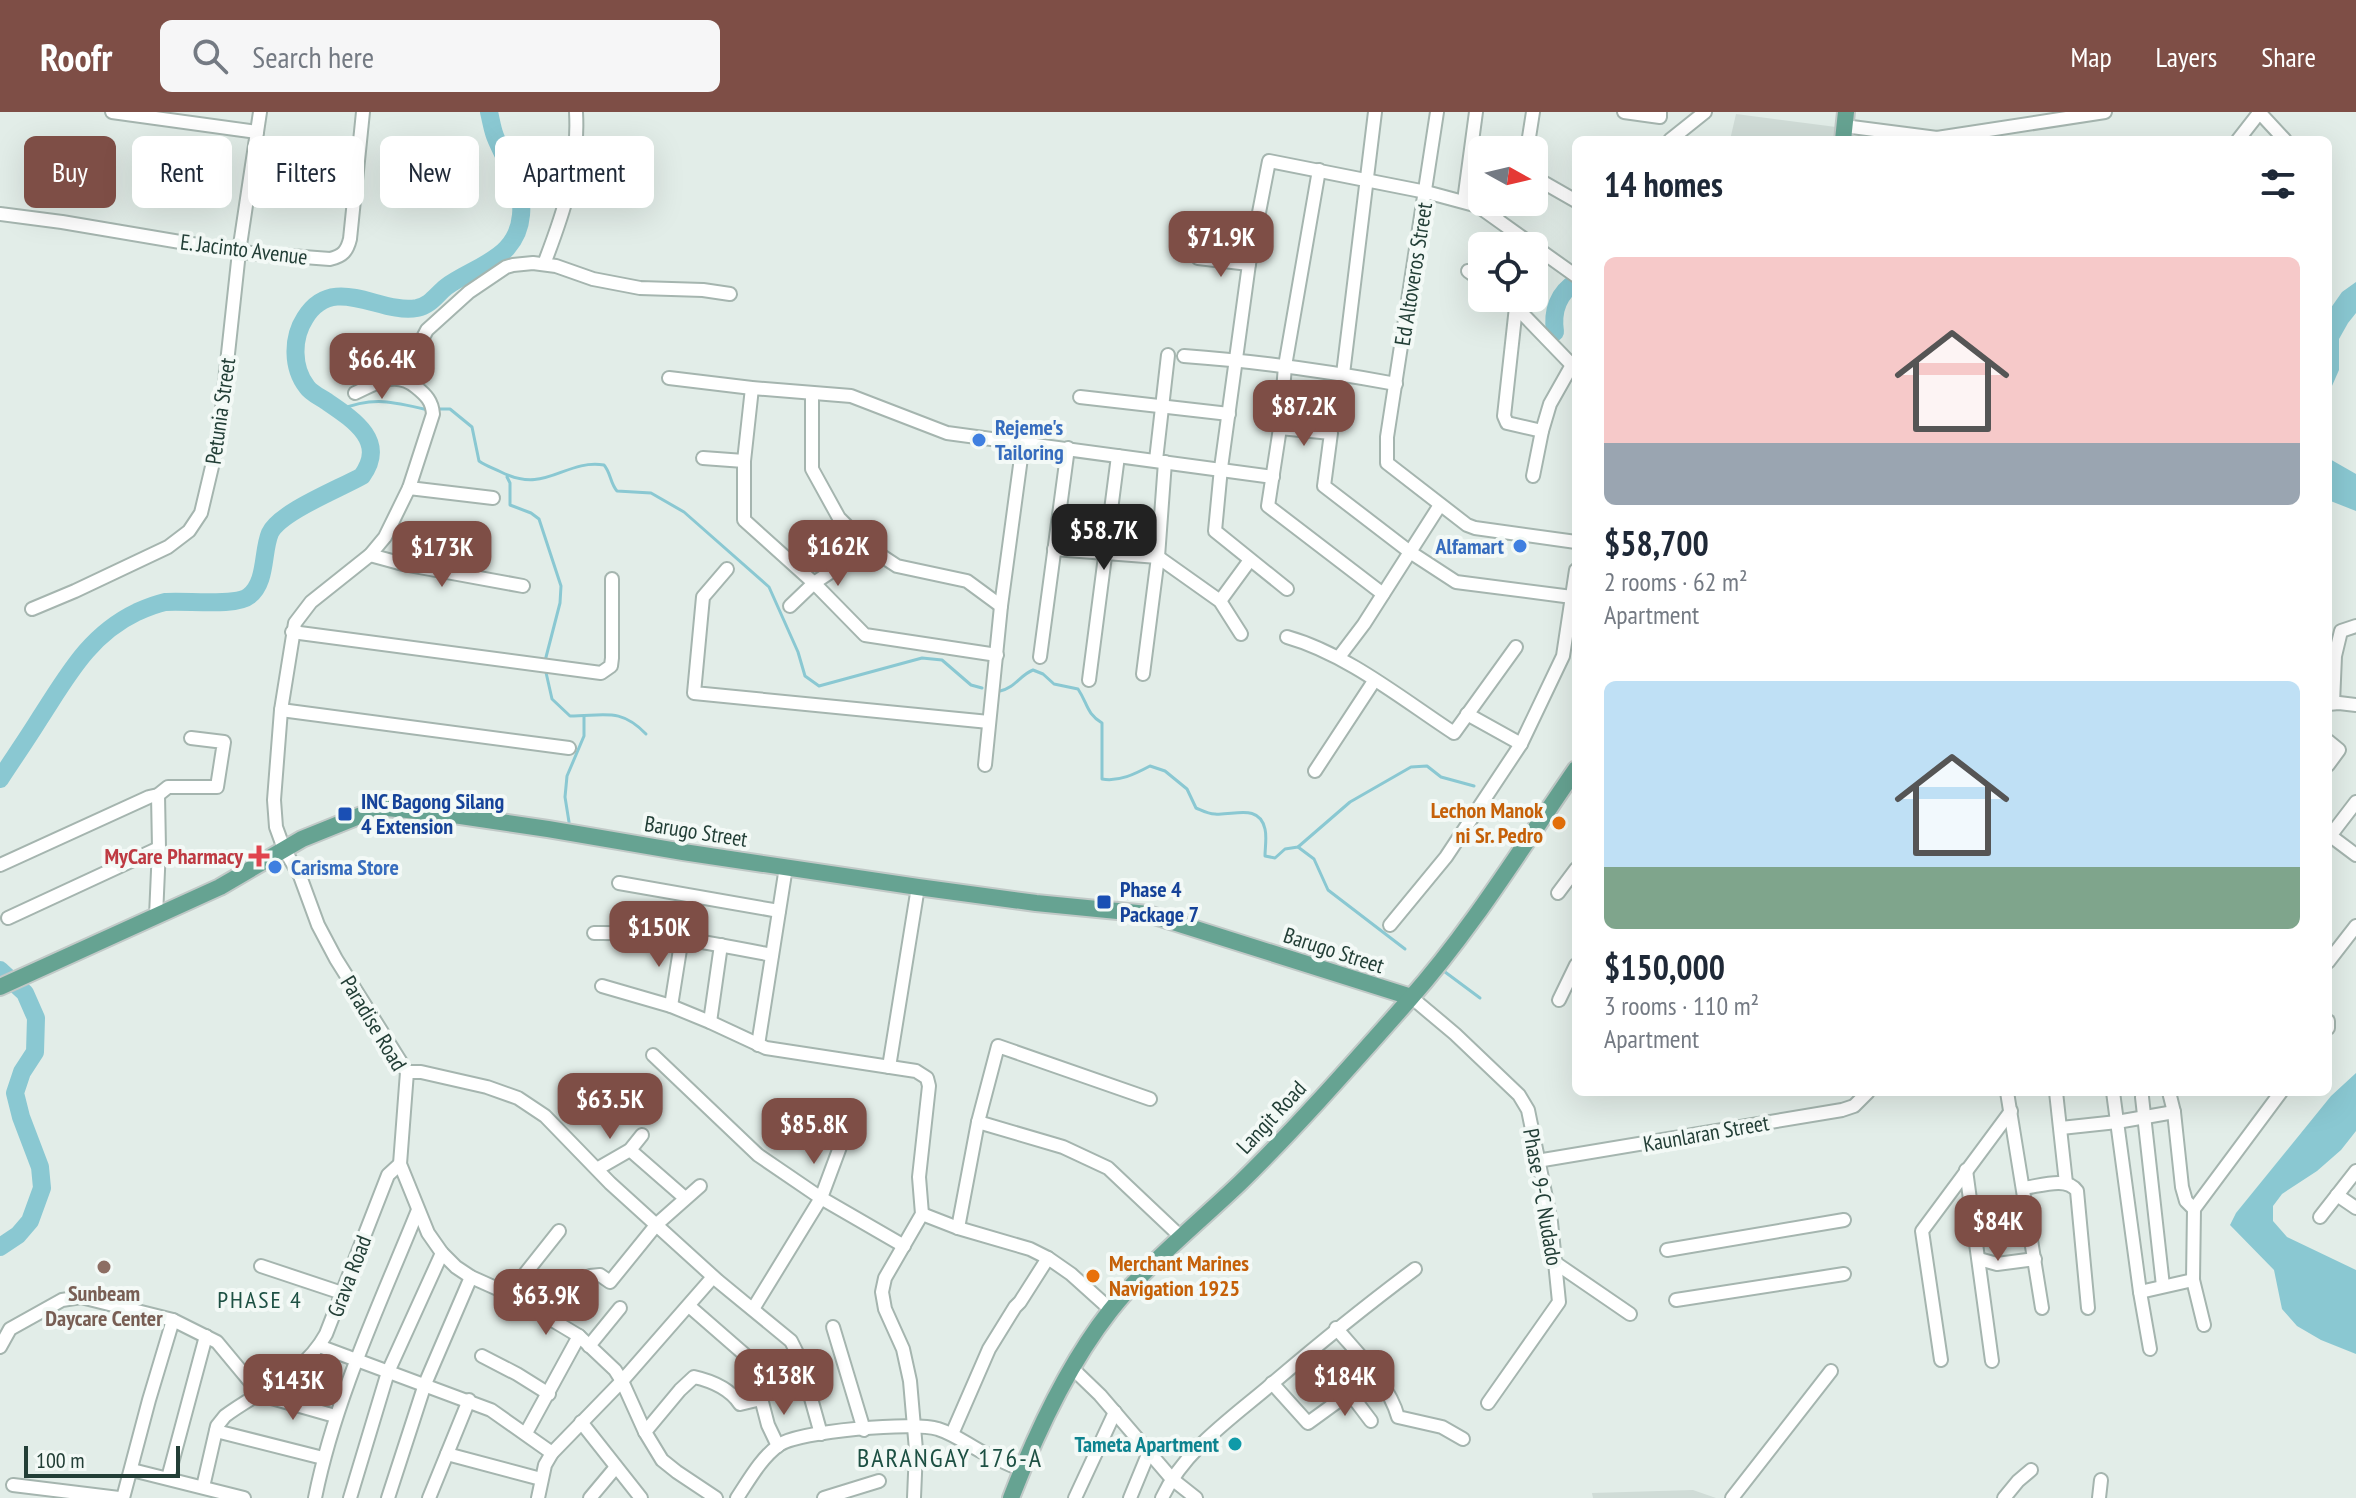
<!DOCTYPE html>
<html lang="en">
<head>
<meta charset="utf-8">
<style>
	body { margin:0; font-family:"PT Sans Narrow",sans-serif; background:#f6f6f7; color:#1f2937; height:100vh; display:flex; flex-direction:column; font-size:30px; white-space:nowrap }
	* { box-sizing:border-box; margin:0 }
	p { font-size:26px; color:#747a83 }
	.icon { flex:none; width:44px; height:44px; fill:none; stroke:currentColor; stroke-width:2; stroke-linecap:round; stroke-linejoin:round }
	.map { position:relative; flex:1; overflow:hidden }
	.details { position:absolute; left:1572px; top:24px; width:760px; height:960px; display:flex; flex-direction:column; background:#fff; border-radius:12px; box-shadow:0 8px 32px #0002 }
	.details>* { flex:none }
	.banner { position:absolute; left:24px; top:24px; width:760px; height:72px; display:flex; gap:16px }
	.needle { width:52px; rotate:98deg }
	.controls { position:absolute; left:1468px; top:24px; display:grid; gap:16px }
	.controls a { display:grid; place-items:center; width:80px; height:80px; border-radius:12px; background:#fff; box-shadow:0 8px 32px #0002; font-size:40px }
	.scale { position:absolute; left:24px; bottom:20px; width:156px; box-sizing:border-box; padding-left:8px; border:4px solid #223e36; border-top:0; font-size:22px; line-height:28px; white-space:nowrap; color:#223e36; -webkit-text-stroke:6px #f3f9f6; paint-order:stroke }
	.price { position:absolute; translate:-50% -68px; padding:0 18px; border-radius:16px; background:#7e4e46; color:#fff; font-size:26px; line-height:52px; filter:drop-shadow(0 2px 4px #0008) }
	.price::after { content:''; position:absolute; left:50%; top:48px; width:24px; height:18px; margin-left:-12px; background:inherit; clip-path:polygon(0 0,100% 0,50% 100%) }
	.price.on { background:#222; color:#fff }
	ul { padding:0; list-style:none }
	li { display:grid; align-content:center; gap:16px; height:424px; padding:0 32px }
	li span { display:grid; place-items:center; height:248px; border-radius:12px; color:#555 }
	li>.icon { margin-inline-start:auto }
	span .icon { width:144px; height:144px; fill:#fffc; stroke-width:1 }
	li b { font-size:34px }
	h2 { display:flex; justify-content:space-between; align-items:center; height:96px; padding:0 32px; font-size:34px }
	.chip { padding:0 28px; border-radius:12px; background:#fff; box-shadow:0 8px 32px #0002; font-size:28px; line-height:72px }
	.chip.on { background:#7e4e46; color:#fff }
	header { display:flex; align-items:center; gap:48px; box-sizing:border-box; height:112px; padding:0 40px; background:#7e4e46; color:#fff }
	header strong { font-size:38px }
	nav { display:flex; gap:44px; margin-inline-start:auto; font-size:28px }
	.search { width:560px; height:72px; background:#f6f6f7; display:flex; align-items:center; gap:20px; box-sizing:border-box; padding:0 28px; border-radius:12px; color:#747a83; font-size:30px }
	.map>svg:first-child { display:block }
	.built { fill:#d0dcd7 }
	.water { fill:#8ac8d2 }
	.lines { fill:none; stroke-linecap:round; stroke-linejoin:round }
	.stream { stroke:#8ac8d2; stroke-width:3 }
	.river { stroke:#8ac8d2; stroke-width:18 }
	.minor-casing { stroke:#a5b5af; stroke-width:16 }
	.major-casing { stroke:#c1c9c7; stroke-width:20 }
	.minor { stroke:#fff; stroke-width:12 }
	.major { stroke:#66a392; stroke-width:16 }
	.shop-dot { fill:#3f7fe0; stroke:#f3f9f6; stroke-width:3 }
	.transit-dot { fill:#1a4fb4; stroke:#f3f9f6; stroke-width:3 }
	.food-dot { fill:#e8710a; stroke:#f3f9f6; stroke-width:3 }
	.health-dot { fill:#e0444e; stroke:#f3f9f6; stroke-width:3 }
	.education-dot { fill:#8d6e63; stroke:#f3f9f6; stroke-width:3 }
	.culture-dot { fill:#0f9aa8; stroke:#f3f9f6; stroke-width:3 }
	.labels { text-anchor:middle; stroke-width:8; stroke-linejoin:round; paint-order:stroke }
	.street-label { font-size:22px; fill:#223e36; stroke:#f3f9f6 }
	.shop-label { font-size:22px; font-weight:bold; fill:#366cbe; stroke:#f3f9f6; text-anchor:start }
	.transit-label { font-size:22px; font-weight:bold; fill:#164399; stroke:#f3f9f6; text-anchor:start }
	.food-label { font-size:22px; font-weight:bold; fill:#c56008; stroke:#f3f9f6; text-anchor:end }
	.health-label { font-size:22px; font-weight:bold; fill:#be3a42; stroke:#f3f9f6; text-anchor:end }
	.education-label { font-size:22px; font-weight:bold; fill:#785e54; stroke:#f3f9f6 }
	.culture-label { font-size:22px; font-weight:bold; fill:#0d838f; stroke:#f3f9f6; text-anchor:end }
	.neighbourhood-label { font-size:24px; letter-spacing:2px; fill:#1d5043; stroke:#f3f9f6 }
	.quarter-label { font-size:26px; letter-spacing:2px; fill:#1d5043; stroke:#f3f9f6 }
</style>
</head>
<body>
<header>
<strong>Roofr</strong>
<div class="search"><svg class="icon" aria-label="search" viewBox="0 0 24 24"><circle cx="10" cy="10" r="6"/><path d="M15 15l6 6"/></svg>Search here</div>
<nav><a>Map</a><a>Layers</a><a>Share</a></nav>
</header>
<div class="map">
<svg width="2356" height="1386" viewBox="0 0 2356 1386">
	<rect width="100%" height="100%" fill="#e2ede8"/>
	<g class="built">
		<path d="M1736 2 1836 15 1834 28H1730Z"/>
		<path d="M1693 1378 1716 1386H1593L1592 1381Z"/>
	</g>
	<g class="water">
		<path d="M2356 170V201L2348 211 2339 227V258L2328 283V200L2342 180Z"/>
		<path d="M2328 346 2356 362V399L2328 388Z"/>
		<path d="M2356 961V1019L2341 1038 2317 1059 2282 1082 2273 1094V1109L2287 1125 2356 1158V1242L2321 1228 2297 1214 2282 1197 2274 1158 2230 1113 2236 1101 2331 984Z"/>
	</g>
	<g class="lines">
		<g class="stream">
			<path d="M435 297H450L472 315 479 349C486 354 493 356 501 360 546 383 564 347 604 353 611 361 610 371 617 379L651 381 684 400 769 475 798 540 805 564 819 574 922 546 942 548 971 573 982 576"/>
			<path d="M340 298C372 284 395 290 428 298"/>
			<path d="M507 365 510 371V393L531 401 539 407 561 474 560 491 545 549"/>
			<path d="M545 556 552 587 570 604C604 604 620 595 646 622"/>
			<path d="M1000 579C1015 576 1020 563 1033 558L1043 562 1054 572 1078 577C1088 592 1086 601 1102 611V667C1119 670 1135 662 1150 654L1165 659 1187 677 1196 696C1203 699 1208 702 1215 702 1233 704 1259 691 1265 717 1267 725 1265 736 1265 744L1275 746 1285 737 1298 735 1350 690 1411 655 1427 654 1441 665 1474 674"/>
			<path d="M569 710 565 685 567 664 584 624V604"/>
			<path d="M1298 735 1314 747 1328 778 1405 837"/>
			<path d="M1441 857 1480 886"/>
		</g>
		<g class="river">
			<path d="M1555 220C1552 199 1558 181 1576 170"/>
			<path d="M0 667C13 647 27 627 40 606 68 563 89 523 137 500 146 496 156 492 165 490 185 488 236 495 249 484 267 470 262 440 270 421 280 400 339 377 362 364 387 329 354 308 326 289 320 285 311 281 307 275 292 256 292 226 305 206 333 160 380 203 417 196 431 193 436 183 446 175 463 162 493 152 507 136 515 127 520 115 521 103 524 73 505 50 495 24 492 16 491 8 489 0"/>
			<path d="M0 858 25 881 36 906 35 940 22 960 15 981 21 1005 40 1055 42 1076 30 1109 18 1123 0 1135"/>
		</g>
		<defs>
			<g id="minor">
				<path d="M112 0 257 20"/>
				<path d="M1437 0 1387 325V351L1467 413 1475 416 1576 430"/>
				<path d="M1624 0 1660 5V0"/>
				<path d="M2259 0 2285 28"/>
				<path d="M1844 14 1937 26 2105 0"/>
				<path d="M1670 28 1705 0"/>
				<path d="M2238 28 2259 1"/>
				<path d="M1527 38 1533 0"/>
				<path d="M1319 58 1285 254 1280 316 1268 394 1383 482"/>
				<path d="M1534 65 1576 89"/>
				<path d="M1464 89 1476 0"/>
				<path d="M0 102 62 110 239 140 330 147C343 144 347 139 350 127L363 0"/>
				<path d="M1496 105 1505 90"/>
				<path d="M1198 146 1249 152"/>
				<path d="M544 152C564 100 579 56 576 0"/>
				<path d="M1468 159 1482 169"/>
				<path d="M1504 186 1516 195 1572 253"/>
				<path d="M1516 195 1504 304 1507 311 1542 319"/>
				<path d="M1184 244C1255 249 1326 259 1396 272"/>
				<path d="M1343 262 1375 0"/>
				<path d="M669 266 752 276 851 284 947 321 1273 365"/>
				<path d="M409 269 415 241 427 218 469 180 506 155 513 153 533 151 556 154 593 167 640 176 703 178 730 182"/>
				<path d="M752 276 744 349V408L814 471 865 523 997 543"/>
				<path d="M355 281C377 271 395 258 416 275 426 283 432 289 433 302L409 376 385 425 370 443 311 490 295 511 281 598 274 688 276 715 284 737 300 764 318 813 336 847 407 960 400 1052 428 1121 442 1141 456 1155 471 1165 509 1182 579 1224 615 1258 622 1269 645 1320 662 1348 677 1360 716 1386"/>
				<path d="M812 281V357L839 406 868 435 897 454 967 469 1001 494"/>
				<path d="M1080 285 1229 302"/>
				<path d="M1280 316 1331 321 1324 374 1410 440 1456 470 1572 485"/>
				<path d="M703 346 744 349"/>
				<path d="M1156 348 1168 243"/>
				<path d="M1533 364 1542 319 1550 292 1572 253 1576 250"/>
				<path d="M409 376 493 386"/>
				<path d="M1054 437 1158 445 1220 489 1241 522"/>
				<path d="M370 443 403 452 523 474"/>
				<path d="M727 457 703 485 694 581 989 610"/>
				<path d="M1287 477 1215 419 1221 356 1249 152 1269 49 1426 80 1478 94 1576 164"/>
				<path d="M1220 489 1250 448"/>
				<path d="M790 494 814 471 868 435"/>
				<path d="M32 497 75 479 168 435 189 419 201 401 219 325 239 140 260 0"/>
				<path d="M292 520 601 561 611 554 612 546V467"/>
				<path d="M1287 525C1347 542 1402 587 1454 621L1516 535"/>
				<path d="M1040 545 1068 336"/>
				<path d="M1339 545 1364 512 1440 393"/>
				<path d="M1143 562 1158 445 1165 350"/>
				<path d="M1089 568 1118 344"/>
				<path d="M2333 591 2335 544 2341 519 2356 514"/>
				<path d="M2328 592 2339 591 2356 593"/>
				<path d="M281 598 569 636"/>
				<path d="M1467 602 1521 632"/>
				<path d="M2328 629 2339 638 2328 653"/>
				<path d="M985 653 1001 494 1023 331"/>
				<path d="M1315 659 1374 569"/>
				<path d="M2328 722 2356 743"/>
				<path d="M2330 724 2356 690"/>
				<path d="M0 753 149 685 158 683 168 675H217L224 630 191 626"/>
				<path d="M619 771 779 799"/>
				<path d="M1558 781 1576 757"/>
				<path d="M156 804 159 736 158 683"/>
				<path d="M8 806 159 736"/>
				<path d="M1390 813 1446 745 1521 632 1563 544 1576 458"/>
				<path d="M594 821C657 820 710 831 772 843"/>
				<path d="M2328 850 2356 814"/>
				<path d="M602 874 671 894 710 910 766 936 916 959 927 966 929 974 919 1065 922 1102 885 1166 882 1180 885 1197 903 1237 910 1269 916 1338 914 1386"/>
				<path d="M1411 885 1455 922 1519 983 1528 998 1551 1110 1559 1190 1488 1291"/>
				<path d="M1559 888 1576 853"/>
				<path d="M671 894 682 825"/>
				<path d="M2328 909V916"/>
				<path d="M710 910 721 833"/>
				<path d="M758 933 786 755"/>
				<path d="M653 943 758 1043 821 1086 904 1134"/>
				<path d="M889 955 918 775"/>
				<path d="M407 960H421L487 975 518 986 545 1004 610 1071 718 1169 791 1229 800 1247 821 1322"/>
				<path d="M2007 980 2042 1196"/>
				<path d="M2056 980 2066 1071"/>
				<path d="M2113 980 2140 1180 2150 1237"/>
				<path d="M2169 980 2174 1000 2182 1075 2186 1089 2194 1097"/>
				<path d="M2142 985 2163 1174"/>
				<path d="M978 1010 1063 1035 1108 1056 1181 1125"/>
				<path d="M2061 1016 2117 1010 2174 1000"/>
				<path d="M630 1038 685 1086"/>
				<path d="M1537 1049 1842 998 1854 994 1868 980"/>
				<path d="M597 1057 630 1038 642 1023"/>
				<path d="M1966 1058 1992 1249"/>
				<path d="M2024 1076C2040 1074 2067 1064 2077 1079L2088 1196"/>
				<path d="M2337 1083 2356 1096"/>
				<path d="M922 1102 958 1116 1030 1137 1048 1146 1071 1162 1111 1198"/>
				<path d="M2320 1105 2356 1059"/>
				<path d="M958 1116 978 1010 998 934 1150 987"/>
				<path d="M1667 1138 1844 1108"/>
				<path d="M1979 1147 1997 1152 2035 1147"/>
				<path d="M1557 1152 1630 1202"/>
				<path d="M261 1154 342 1181"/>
				<path d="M2140 1180 2193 1168"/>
				<path d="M509 1182 559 1119"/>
				<path d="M1676 1188 1844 1162"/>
				<path d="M689 1194 751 1248 768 1313 778 1334"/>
				<path d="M753 1197 821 1086 840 1035"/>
				<path d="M173 1208 217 1230 261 1283 335 1304"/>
				<path d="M556 1209 590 1164 600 1163 610 1170 657 1112 700 1074"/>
				<path d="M2204 1213 2193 1168 2194 1097 2281 980"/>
				<path d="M833 1215 864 1318"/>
				<path d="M1336 1216C1358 1242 1389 1272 1398 1305L1442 1315 1463 1327"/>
				<path d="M319 1234 491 1298 552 1341"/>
				<path d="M589 1234 620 1196"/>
				<path d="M0 1235 10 1217 62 1188 81 1185 173 1208 149 1288 123 1386"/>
				<path d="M482 1244 517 1262 549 1282"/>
				<path d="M1941 1248 1922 1119 2011 999"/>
				<path d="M1072 1256 1100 1283 1172 1367 1196 1386"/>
				<path d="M1272 1271 1308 1311 1370 1266 1373 1262"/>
				<path d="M1349 1280 1371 1309"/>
				<path d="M581 1310 641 1386"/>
				<path d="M216 1319 323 1346"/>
				<path d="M645 1320 680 1278 694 1265C712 1269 730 1277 740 1292L761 1287"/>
				<path d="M526 1321 579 1224"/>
				<path d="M952 1322 989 1237 1015 1195 1020 1190 1048 1146"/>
				<path d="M447 1342 541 1367"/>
				<path d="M132 1358 244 1386"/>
				<path d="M168 1366 206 1224"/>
				<path d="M13 1373 119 1386"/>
				<path d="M203 1375 217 1314 225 1304C261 1277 303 1264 326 1222L388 1063 400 1052"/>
				<path d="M315 1386C335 1286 380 1192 418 1098"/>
				<path d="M350 1386 388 1260 442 1141"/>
				<path d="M388 1386 425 1272 471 1165"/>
				<path d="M429 1386 469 1288"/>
				<path d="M538 1386 545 1353 552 1341 622 1269 713 1165"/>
				<path d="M590 1386 616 1355"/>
				<path d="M737 1386C749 1368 761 1346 779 1333 799 1319 915 1309 938 1317 954 1322 967 1332 982 1340 995 1346 1008 1352 1022 1358"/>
				<path d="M824 1386 879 1369"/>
				<path d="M1075 1386 1115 1300"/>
				<path d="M1130 1386 1149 1340"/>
				<path d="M1162 1386C1183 1340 1229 1308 1267 1276 1315 1235 1364 1195 1415 1157"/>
				<path d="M1732 1386 1831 1259"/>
				<path d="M2004 1386 2018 1369 2031 1358"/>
				<path d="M2099 1386 2101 1368"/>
			</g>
			<g id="major">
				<path d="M1843 28 1846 0"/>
				<path d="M0 875 220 775 302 727 364 702 387 696 447 702 548 717 683 740 918 775 1036 791 1148 802 1411 885"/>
				<path d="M1011 1386C1036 1321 1067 1254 1110 1199 1148 1151 1196 1113 1240 1071 1299 1013 1354 950 1409 888 1472 817 1522 735 1576 657"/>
			</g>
		</defs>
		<use href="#minor" class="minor-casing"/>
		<use href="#major" class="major-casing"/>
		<use href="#minor" class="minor"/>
		<use href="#major" class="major"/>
	</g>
	<g class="shop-dot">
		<circle cx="979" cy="328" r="8"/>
		<circle cx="1520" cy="434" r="8"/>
		<circle cx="275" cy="755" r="8"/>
	</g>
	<g class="transit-dot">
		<rect x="337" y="694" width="16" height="16" rx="4"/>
		<rect x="1096" y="782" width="16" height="16" rx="4"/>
	</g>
	<g class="food-dot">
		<circle cx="1559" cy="711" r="8"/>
		<circle cx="1093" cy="1164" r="8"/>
	</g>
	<path class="health-dot" d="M255 732h8v8h8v8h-8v8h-8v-8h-8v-8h8z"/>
	<circle class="education-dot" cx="104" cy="1155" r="8"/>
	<circle class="culture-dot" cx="1235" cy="1332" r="8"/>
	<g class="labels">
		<g class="street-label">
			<text transform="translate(244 137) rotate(7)" y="8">E. Jacinto Avenue</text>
			<text transform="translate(1413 162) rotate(-81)" y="8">Ed Altoveros Street</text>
			<text transform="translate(220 299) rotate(-82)" y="8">Petunia Street</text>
			<text transform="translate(696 719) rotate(9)" y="8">Barugo Street</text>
			<text transform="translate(1334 838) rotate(18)" y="8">Barugo Street</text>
			<text transform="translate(374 911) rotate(59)" y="8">Paradise Road</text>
			<text transform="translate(1271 1005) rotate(-47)" y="8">Langit Road</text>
			<text transform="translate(1706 1021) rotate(-10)" y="8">Kaunlaran Street</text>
			<text transform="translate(1543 1085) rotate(80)" y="8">Phase 9-C Nudado</text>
			<text transform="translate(349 1164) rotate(-69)" y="8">Grava Road</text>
		</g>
		<g class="shop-label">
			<text x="995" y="323">Rejeme's<tspan x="995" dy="25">Tailoring</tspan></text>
			<text x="1504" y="442" text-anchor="end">Alfamart</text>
			<text x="291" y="763">Carisma Store</text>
		</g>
		<g class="transit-label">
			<text x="361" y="697">INC Bagong Silang<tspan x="361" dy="25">4 Extension</tspan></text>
			<text x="1120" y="785">Phase 4<tspan x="1120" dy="25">Package 7</tspan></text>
		</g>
		<g class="food-label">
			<text x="1543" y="706">Lechon Manok<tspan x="1543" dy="25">ni Sr. Pedro</tspan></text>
			<text x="1109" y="1159" text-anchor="start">Merchant Marines<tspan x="1109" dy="25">Navigation 1925</tspan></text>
		</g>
		<g class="health-label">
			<text x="243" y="752">MyCare Pharmacy</text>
		</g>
		<g class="education-label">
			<text x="104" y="1189">Sunbeam<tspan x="104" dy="25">Daycare Center</tspan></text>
		</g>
		<g class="culture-label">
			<text x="1219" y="1340">Tameta Apartment</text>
		</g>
		<g class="neighbourhood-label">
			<text x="260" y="1196">PHASE 4</text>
		</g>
		<g class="quarter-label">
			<text x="950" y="1355">BARANGAY 176-A</text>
		</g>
	</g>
</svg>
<div class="controls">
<a><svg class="needle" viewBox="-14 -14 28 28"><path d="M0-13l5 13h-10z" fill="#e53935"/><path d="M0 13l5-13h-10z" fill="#747a83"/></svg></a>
<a><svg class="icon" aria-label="locate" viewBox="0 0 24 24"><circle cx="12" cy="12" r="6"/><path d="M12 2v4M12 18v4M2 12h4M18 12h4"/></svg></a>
</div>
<div class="scale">100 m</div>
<b class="price" style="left:1221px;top:167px">$71.9K</b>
<b class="price" style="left:382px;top:289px">$66.4K</b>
<b class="price" style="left:1304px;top:336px">$87.2K</b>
<b class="price on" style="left:1104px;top:460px">$58.7K</b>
<b class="price" style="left:838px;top:476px">$162K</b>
<b class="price" style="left:442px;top:477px">$173K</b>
<b class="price" style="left:659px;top:857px">$150K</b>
<b class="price" style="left:610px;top:1029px">$63.5K</b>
<b class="price" style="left:814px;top:1054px">$85.8K</b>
<b class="price" style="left:1998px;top:1151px">$84K</b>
<b class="price" style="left:546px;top:1225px">$63.9K</b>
<b class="price" style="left:784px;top:1305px">$138K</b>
<b class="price" style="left:1345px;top:1306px">$184K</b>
<b class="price" style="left:293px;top:1310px">$143K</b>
<div class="banner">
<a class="chip on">Buy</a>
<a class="chip">Rent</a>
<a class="chip">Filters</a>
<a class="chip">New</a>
<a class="chip">Apartment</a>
</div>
<section class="details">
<h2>14 homes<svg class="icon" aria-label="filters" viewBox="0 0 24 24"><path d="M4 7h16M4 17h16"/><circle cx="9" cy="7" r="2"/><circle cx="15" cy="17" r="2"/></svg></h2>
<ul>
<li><span style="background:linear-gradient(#f6c9c9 75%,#9aa5b1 0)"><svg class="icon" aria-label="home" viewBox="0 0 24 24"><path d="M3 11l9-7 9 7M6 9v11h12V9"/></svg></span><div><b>$58,700</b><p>2 rooms · 62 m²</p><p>Apartment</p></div></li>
<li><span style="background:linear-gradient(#bfe0f5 75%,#7fa58c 0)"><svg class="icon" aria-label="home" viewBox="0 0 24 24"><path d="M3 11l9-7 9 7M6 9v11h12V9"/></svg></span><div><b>$150,000</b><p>3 rooms · 110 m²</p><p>Apartment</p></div></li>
</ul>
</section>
</div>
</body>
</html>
